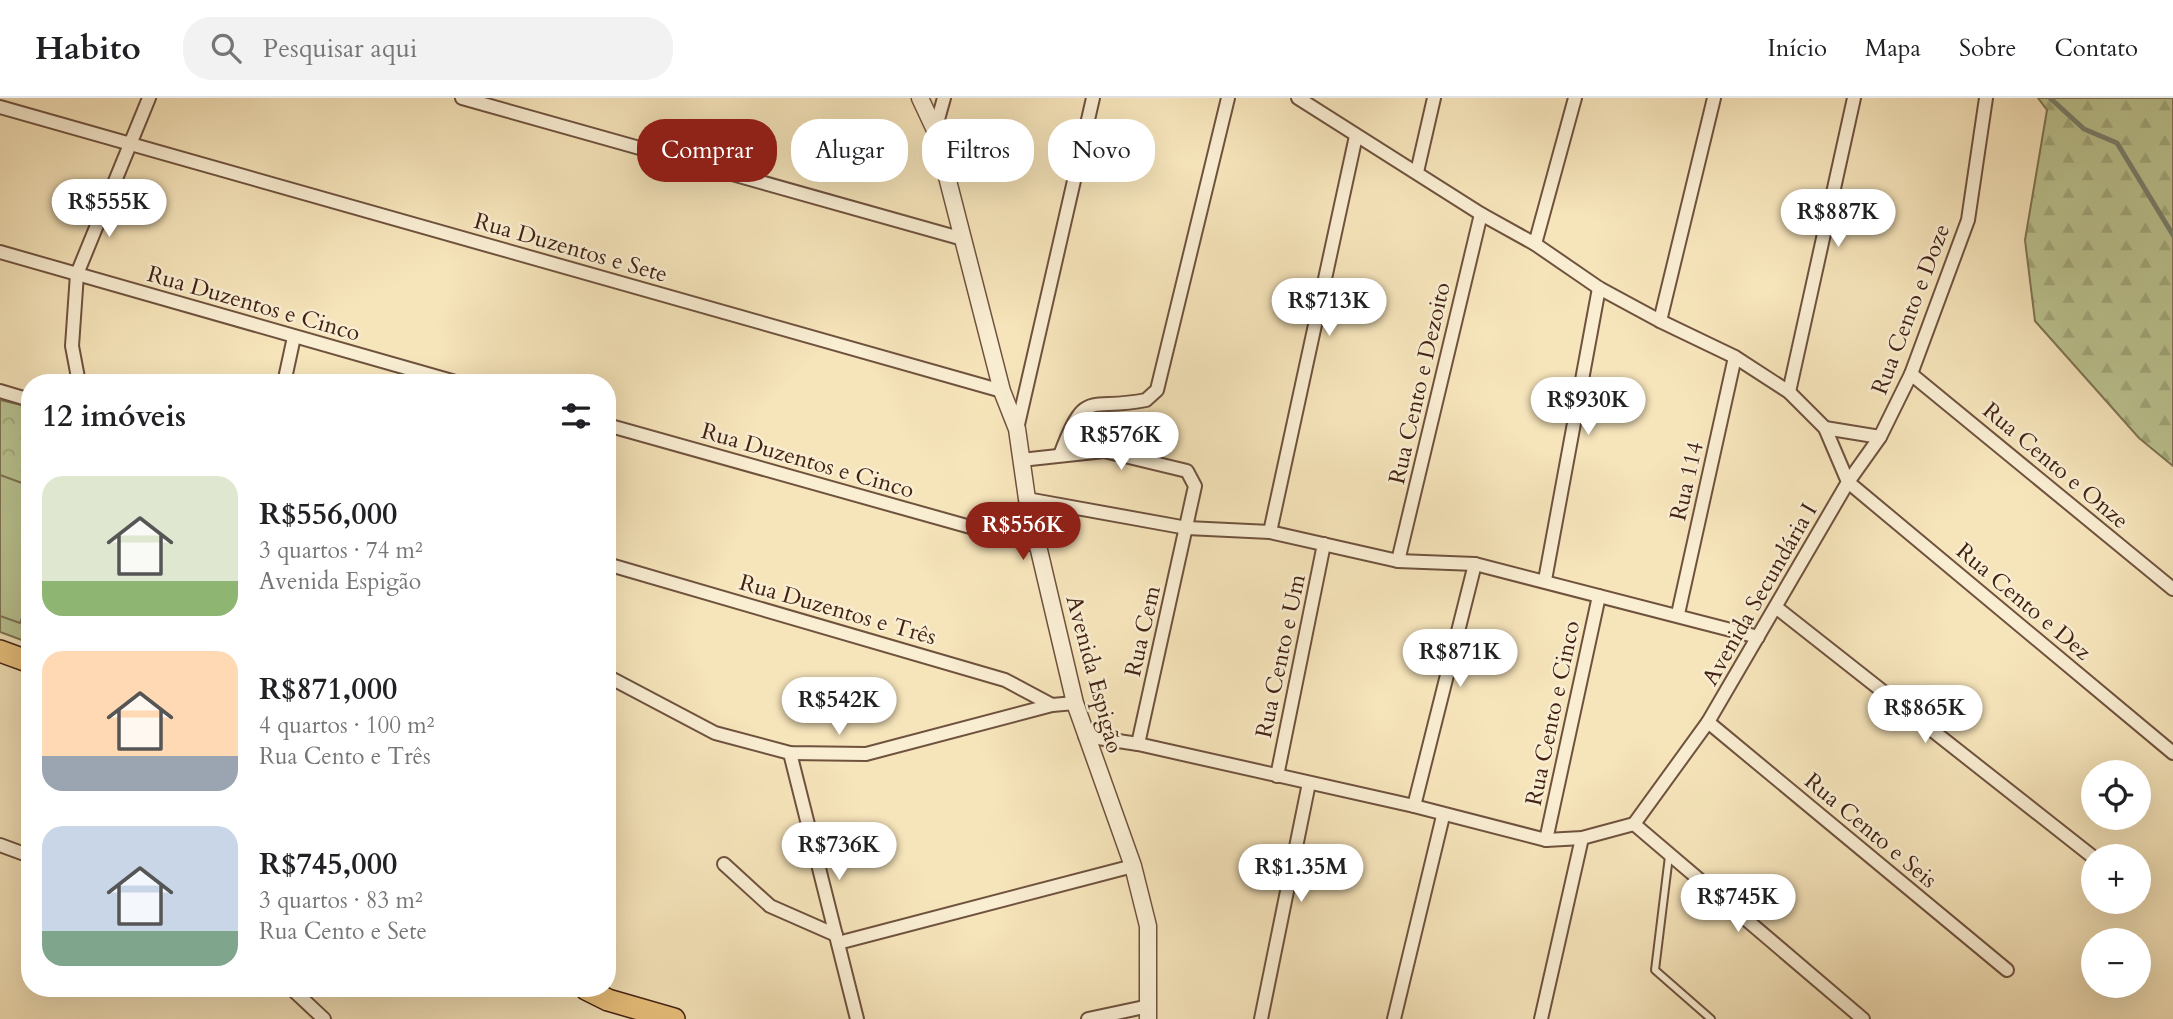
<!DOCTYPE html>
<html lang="pt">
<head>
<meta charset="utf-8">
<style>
	body { margin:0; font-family:Cardo,serif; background:#f2f2f2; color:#202124; height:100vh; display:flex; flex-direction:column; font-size:26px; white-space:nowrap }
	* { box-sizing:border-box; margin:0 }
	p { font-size:23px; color:#757577 }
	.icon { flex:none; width:38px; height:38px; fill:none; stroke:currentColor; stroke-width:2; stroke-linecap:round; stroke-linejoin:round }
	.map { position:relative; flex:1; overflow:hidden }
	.drawer { position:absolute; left:21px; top:276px; width:595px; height:623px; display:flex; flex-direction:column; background:#fff; border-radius:28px; box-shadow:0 7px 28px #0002 }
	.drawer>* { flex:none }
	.hud { position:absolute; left:637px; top:21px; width:665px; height:63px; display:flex; gap:14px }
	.tools { position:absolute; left:2081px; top:662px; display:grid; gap:14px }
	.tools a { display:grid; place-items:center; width:70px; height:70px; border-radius:50%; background:#fff; box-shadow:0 7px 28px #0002; font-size:35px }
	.price { position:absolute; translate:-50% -60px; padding:0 16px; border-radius:24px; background:#fff; color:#222; font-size:23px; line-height:46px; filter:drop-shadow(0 2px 4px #0008) }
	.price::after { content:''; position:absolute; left:50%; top:42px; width:21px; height:16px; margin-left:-10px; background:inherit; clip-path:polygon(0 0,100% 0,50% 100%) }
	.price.active { background:#8f2418; color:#fff }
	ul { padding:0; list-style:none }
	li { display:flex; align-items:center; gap:21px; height:175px; padding:0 21px }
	li span { display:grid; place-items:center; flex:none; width:196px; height:140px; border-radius:21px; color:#555 }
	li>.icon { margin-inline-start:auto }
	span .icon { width:84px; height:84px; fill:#fffc; stroke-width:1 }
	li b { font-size:30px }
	h2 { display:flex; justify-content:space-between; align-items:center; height:84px; padding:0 21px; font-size:30px }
	.chip { padding:0 24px; border-radius:28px; background:#fff; box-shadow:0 7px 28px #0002; font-size:24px; line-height:63px }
	.chip.active { background:#8f2418; color:#fff }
	header { display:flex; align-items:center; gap:42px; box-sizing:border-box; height:98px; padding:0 35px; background:#fff; border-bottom:2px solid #e0e0e0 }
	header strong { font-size:33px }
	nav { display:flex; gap:38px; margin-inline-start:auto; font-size:24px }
	.search { width:490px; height:63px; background:#f2f2f2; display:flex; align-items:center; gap:18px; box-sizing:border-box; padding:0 24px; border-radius:28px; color:#757577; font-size:26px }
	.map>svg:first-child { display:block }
	.forest { fill:url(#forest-firs); stroke:#7e7353; stroke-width:2 }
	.park { fill:url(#park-crowns); stroke:#7e7353; stroke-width:2 }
	.garden { fill:#bbc491; stroke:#7e7353; stroke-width:2 }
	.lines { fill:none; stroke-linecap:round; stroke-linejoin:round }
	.stream { stroke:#79806f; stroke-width:5 }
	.service-casing { stroke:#6f523e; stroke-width:10 }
	.minor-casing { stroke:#6f523e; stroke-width:16 }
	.tertiary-casing { stroke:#6f523e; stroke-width:19 }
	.primary-casing { stroke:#422215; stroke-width:24 }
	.service { stroke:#f9edd2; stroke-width:6 }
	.minor { stroke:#f9edd2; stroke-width:12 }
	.tertiary { stroke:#f9edd2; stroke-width:16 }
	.primary { stroke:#ebc27d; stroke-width:21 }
	.labels { text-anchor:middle; stroke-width:5; stroke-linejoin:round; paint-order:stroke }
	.street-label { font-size:23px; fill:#422215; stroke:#f9edd2 }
</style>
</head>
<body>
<header>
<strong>Habito</strong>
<div class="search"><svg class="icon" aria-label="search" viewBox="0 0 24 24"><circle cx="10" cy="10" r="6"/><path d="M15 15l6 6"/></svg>Pesquisar aqui</div>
<nav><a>Início</a><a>Mapa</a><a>Sobre</a><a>Contato</a></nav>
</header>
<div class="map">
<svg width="2173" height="921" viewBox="0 0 2173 921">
	<defs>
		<pattern id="forest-firs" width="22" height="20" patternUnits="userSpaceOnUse" patternTransform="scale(1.75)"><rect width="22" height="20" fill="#bbc491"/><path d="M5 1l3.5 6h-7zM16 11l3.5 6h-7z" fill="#a2a87c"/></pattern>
		<pattern id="park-crowns" width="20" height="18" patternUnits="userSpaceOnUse" patternTransform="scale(1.75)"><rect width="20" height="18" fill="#bbc491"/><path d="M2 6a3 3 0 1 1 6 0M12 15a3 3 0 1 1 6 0" fill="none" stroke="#a2a87c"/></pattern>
	</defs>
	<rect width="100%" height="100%" fill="#f6e4ba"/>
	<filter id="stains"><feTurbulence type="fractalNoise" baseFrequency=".00286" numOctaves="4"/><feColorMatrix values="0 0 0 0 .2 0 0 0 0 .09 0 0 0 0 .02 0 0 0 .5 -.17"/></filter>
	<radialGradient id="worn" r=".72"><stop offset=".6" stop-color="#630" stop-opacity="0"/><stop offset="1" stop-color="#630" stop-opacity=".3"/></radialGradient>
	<path class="forest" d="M2038 0H2173V368L2139 340 2035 223 2025 142 2047 12Z"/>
	<path class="park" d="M0 302 30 309V545L0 534Z"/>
	<path class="garden" d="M0 377 30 388V499L20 525 0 518Z"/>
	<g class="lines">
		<path class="stream" d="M2050 0 2084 31 2117 45 2173 137"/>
		<defs>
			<path id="service" d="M1669 758 1655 872 1711 921"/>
			<g id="minor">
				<path d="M462 0 963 141"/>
				<path d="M1986 0 1968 122 1911 276 1880 339 1848 384 2173 655"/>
				<path d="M0 9 1002 293"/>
				<path d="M935 32 944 0"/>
				<path d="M1417 74 1434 0"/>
				<path d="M1535 146 1575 0"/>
				<path d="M0 154 459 285"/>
				<path d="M1660 223 1714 0"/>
				<path d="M1911 276 2173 491"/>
				<path d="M79 285 72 248 77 176 149 0"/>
				<path d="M284 285 294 239"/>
				<path d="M0 293 30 302"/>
				<path d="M1789 294 1854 0"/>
				<path d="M607 327 1038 448"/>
				<path d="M1825 330 1880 339"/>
				<path d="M1017 331 1093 0"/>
				<path d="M1060 357C1086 288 1087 314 1146 302L1157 292 1228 0"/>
				<path d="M1021 362 1104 353 1187 373 1195 388 1138 646"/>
				<path d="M1027 401 1187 430 1270 434 1398 463 1475 466 1758 539"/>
				<path d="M1270 434 1356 38"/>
				<path d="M1398 463 1481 116"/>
				<path d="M607 466 1005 582 1052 607"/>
				<path d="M1545 482 1599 190"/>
				<path d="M1777 510 2093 759"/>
				<path d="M1678 516 1735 259"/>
				<path d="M607 578 715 635 790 655 866 656 1052 607 1075 605"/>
				<path d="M1708 624 2007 872"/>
				<path d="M1085 638 1138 646 1414 708 1546 742 1582 740 1634 726 1708 624 1848 384 1825 330 1789 294 1735 259 1660 223 1599 190 1535 146 1481 116 1298 0"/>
				<path d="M790 655 857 921"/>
				<path d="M1277 678 1324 446"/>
				<path d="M1414 708 1475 466"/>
				<path d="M1634 726 1863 921"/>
				<path d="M1546 742 1599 498"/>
				<path d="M0 747 30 758"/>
				<path d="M724 766 770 808 836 837"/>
				<path d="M838 845 1133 768"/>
				<path d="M292 891 324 921"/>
				<path d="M1088 921 1149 908"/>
				<path d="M1261 921 1309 685"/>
				<path d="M1394 921 1443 718"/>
				<path d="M1541 921 1582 740"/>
			</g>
			<path id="tertiary" d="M920 0 935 32 1002 293 1017 331 1027 401 1075 605 1133 768 1148 828V921"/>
			<g id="primary">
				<path d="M0 553 30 564"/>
				<path d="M586 891 608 902 674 921"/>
			</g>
		</defs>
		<use href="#service" class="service-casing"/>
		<use href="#minor" class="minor-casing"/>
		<use href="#tertiary" class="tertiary-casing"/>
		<use href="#primary" class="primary-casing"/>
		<use href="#service" class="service"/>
		<use href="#minor" class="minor"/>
		<use href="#tertiary" class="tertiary"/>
		<use href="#primary" class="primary"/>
	</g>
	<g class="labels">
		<g class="street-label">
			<text transform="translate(571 149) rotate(16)" y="8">Rua Duzentos e Sete</text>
			<text transform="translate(254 205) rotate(16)" y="8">Rua Duzentos e Cinco</text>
			<text transform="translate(1910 211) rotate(-69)" y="8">Rua Cento e Doze</text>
			<text transform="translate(1419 285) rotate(-77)" y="8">Rua Cento e Dezoito</text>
			<text transform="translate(808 362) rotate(16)" y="8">Rua Duzentos e Cinco</text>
			<text transform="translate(2056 367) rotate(40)" y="8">Rua Cento e Onze</text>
			<text transform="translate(1686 383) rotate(-77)" y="8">Rua 114</text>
			<text transform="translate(1759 496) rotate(-60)" y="8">Avenida Secundária I</text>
			<text transform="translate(2024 503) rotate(40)" y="8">Rua Cento e Dez</text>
			<text transform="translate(838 511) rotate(16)" y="8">Rua Duzentos e Três</text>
			<text transform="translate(1142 533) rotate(-77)" y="8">Rua Cem</text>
			<text transform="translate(1280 558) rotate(-78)" y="8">Rua Cento e Um</text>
			<text transform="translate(1095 576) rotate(75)" y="8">Avenida Espigão</text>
			<text transform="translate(1552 615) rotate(-78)" y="8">Rua Cento e Cinco</text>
			<text transform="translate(1871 732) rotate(40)" y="8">Rua Cento e Seis</text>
		</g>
	</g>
	<rect width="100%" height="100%" filter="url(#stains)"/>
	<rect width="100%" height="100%" fill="url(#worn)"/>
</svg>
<div class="tools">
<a><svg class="icon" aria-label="locate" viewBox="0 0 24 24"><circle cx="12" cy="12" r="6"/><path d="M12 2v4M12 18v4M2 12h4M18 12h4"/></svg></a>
<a>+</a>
<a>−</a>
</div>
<b class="price" style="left:109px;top:141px">R$555K</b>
<b class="price" style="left:1838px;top:151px">R$887K</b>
<b class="price" style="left:1329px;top:240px">R$713K</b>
<b class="price" style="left:1588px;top:339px">R$930K</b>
<b class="price" style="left:1121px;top:374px">R$576K</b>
<b class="price active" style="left:1023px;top:464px">R$556K</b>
<b class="price" style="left:1460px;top:591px">R$871K</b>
<b class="price" style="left:839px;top:639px">R$542K</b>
<b class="price" style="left:1925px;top:647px">R$865K</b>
<b class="price" style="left:839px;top:784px">R$736K</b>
<b class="price" style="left:1301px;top:806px">R$1.35M</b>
<b class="price" style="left:1738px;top:836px">R$745K</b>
<div class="hud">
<a class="chip active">Comprar</a>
<a class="chip">Alugar</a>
<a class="chip">Filtros</a>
<a class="chip">Novo</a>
</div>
<section class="drawer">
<h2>12 imóveis<svg class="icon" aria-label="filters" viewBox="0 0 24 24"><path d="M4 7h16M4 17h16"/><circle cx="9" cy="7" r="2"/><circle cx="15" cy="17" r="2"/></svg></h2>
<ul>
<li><span style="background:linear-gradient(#dfe7d0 75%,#8fb573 0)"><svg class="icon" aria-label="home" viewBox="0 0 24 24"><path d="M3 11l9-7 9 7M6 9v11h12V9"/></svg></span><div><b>R$556,000</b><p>3 quartos · 74 m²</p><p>Avenida Espigão</p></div></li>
<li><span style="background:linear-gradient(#ffd9b3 75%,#9aa5b1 0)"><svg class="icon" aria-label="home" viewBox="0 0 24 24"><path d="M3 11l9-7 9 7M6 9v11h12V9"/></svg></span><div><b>R$871,000</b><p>4 quartos · 100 m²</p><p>Rua Cento e Três</p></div></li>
<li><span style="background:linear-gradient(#c9d6e8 75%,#7fa58c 0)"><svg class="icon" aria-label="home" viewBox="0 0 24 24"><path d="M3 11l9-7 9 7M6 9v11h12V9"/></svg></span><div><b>R$745,000</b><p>3 quartos · 83 m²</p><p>Rua Cento e Sete</p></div></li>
</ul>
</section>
</div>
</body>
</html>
